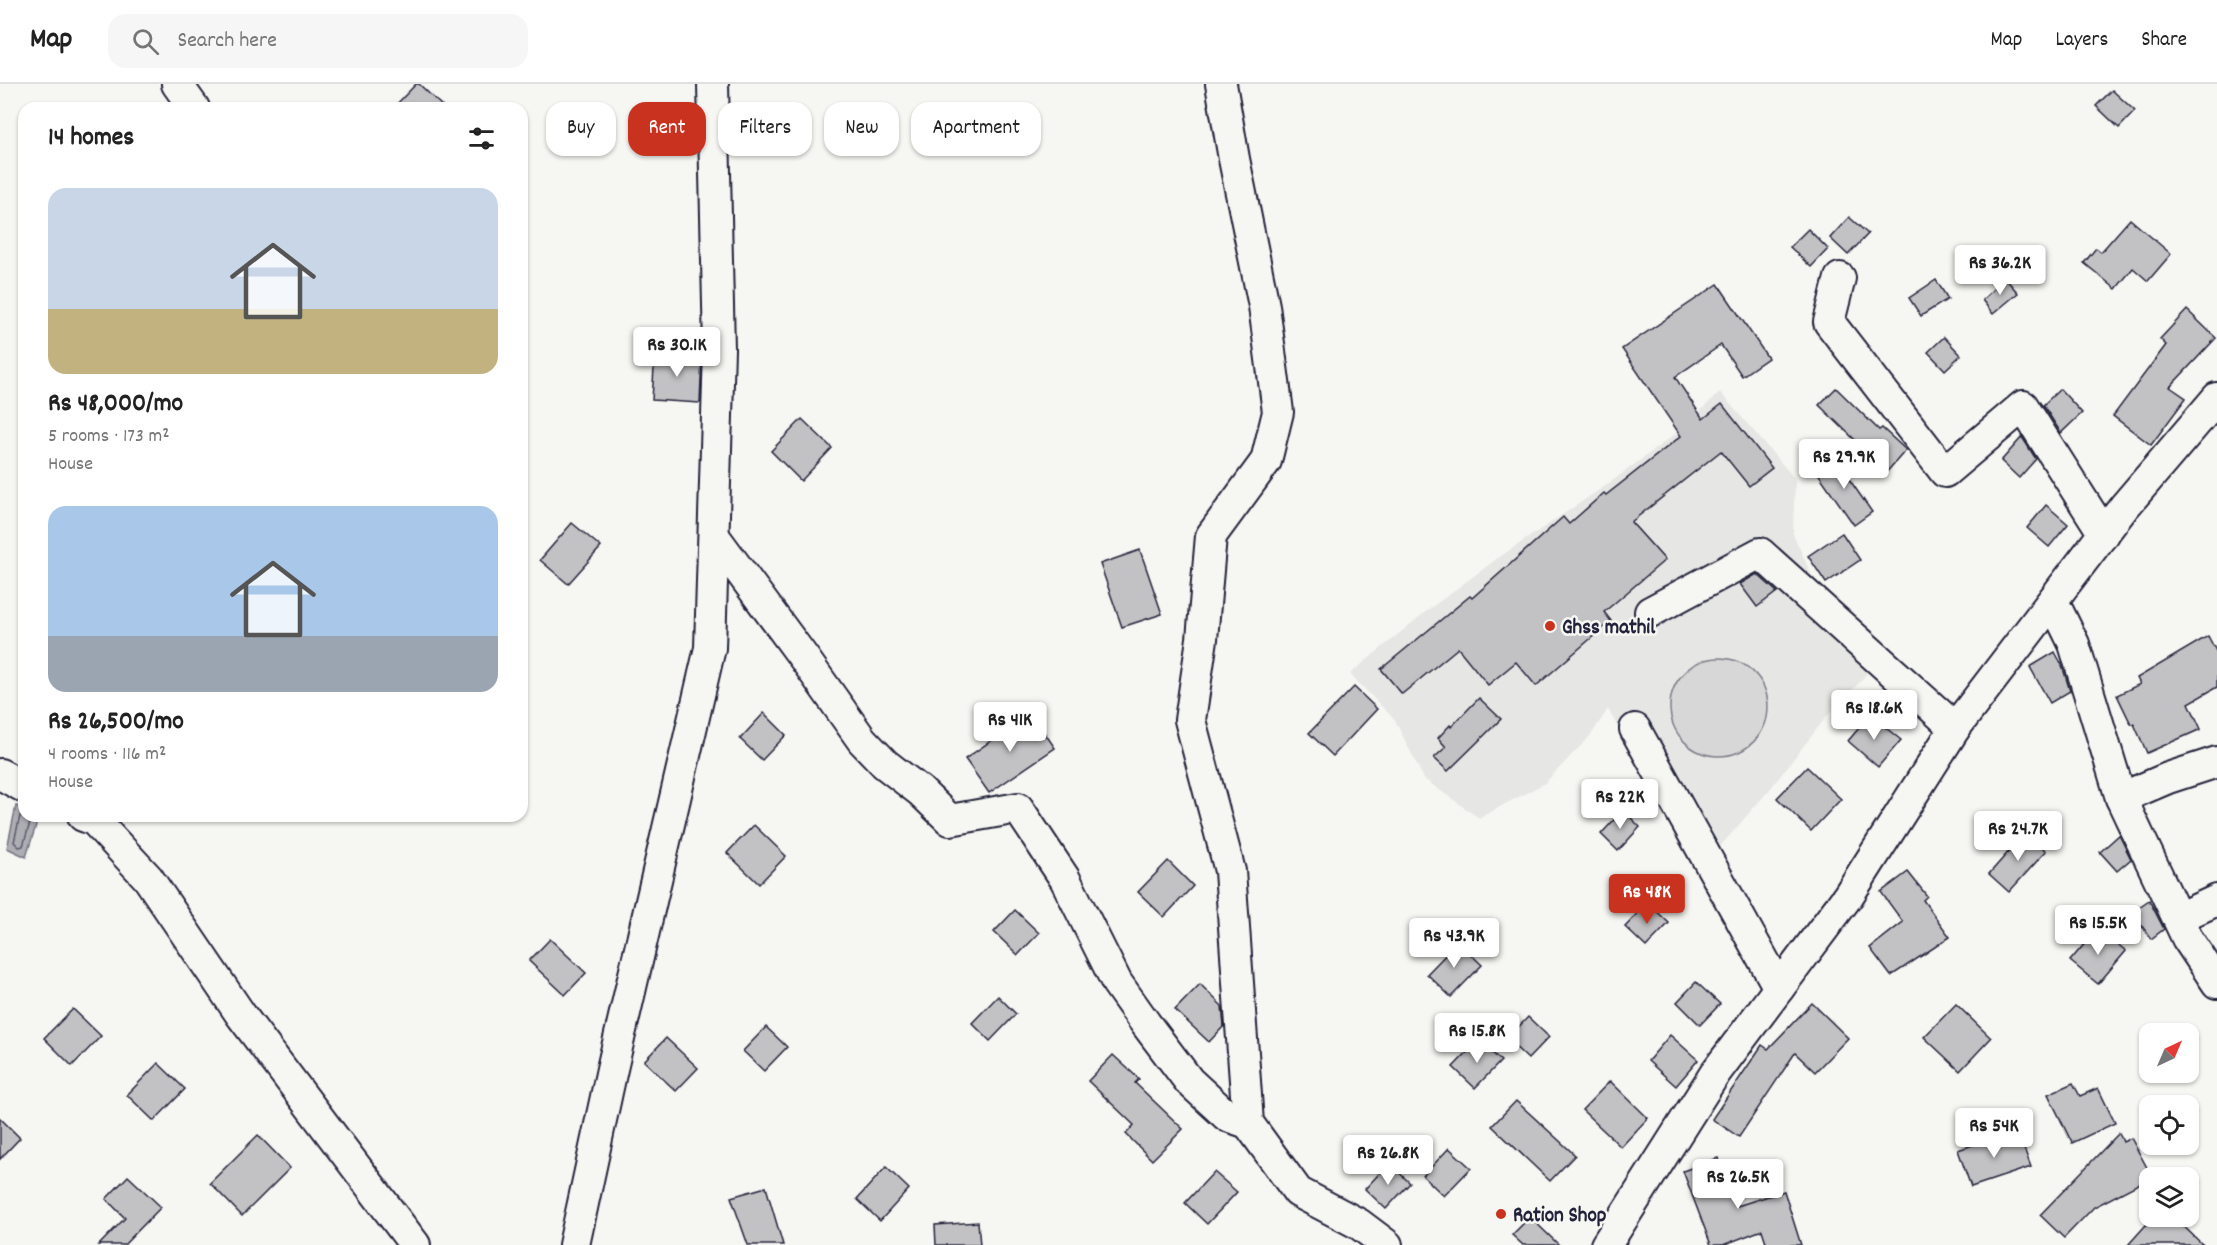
<!DOCTYPE html>
<html lang="en">
<head>
<meta charset="utf-8">
<style>
	body { margin:0; font-family:Dekko,sans-serif; background:#f6f6f6; color:#222; height:100vh; display:flex; flex-direction:column; font-size:22px; white-space:nowrap }
	* { box-sizing:border-box; margin:0 }
	p { font-size:20px; color:#767676 }
	.icon { flex:none; width:33px; height:33px; fill:none; stroke:currentColor; stroke-width:2; stroke-linecap:round; stroke-linejoin:round }
	.map { position:relative; flex:1; overflow:hidden }
	.sheet { position:absolute; left:18px; top:18px; width:510px; height:720px; display:flex; flex-direction:column; background:#fff; border-radius:18px; box-shadow:0 2px 4px #0004 }
	.sheet>* { flex:none }
	.banner { position:absolute; left:546px; top:18px; width:570px; height:54px; display:flex; gap:12px }
	.needle { width:39px; rotate:44deg }
	.tools { position:absolute; left:2139px; top:939px; display:grid; gap:12px }
	.tools a { display:grid; place-items:center; width:60px; height:60px; border-radius:12px; background:#fff; box-shadow:0 2px 4px #0004; font-size:30px }
	.price { position:absolute; translate:-50% -51px; padding:0 14px; border-radius:6px; background:#fff; color:#222; font-size:20px; line-height:39px; filter:drop-shadow(0 2px 3px #0008) }
	.price::after { content:''; position:absolute; left:50%; top:36px; width:18px; height:14px; margin-left:-9px; background:inherit; clip-path:polygon(0 0,100% 0,50% 100%) }
	.price.on { background:#c8321e; color:#fff }
	ul { padding:0; list-style:none }
	li { display:grid; align-content:center; gap:12px; height:318px; padding:0 30px }
	li span { display:grid; place-items:center; height:186px; border-radius:18px; color:#555 }
	li>.icon { margin-inline-start:auto }
	span .icon { width:108px; height:108px; fill:#fffc; stroke-width:1 }
	li b { font-size:26px }
	h2 { display:flex; justify-content:space-between; align-items:center; height:72px; padding:0 30px; font-size:26px }
	.chip { padding:0 21px; border-radius:18px; background:#fff; box-shadow:0 2px 4px #0004; font-size:21px; line-height:54px }
	.chip.on { background:#c8321e; color:#fff }
	header { display:flex; align-items:center; gap:36px; box-sizing:border-box; height:84px; padding:0 30px; background:#fff; border-bottom:2px solid #e0e0e0 }
	header strong { font-size:28px }
	nav { display:flex; gap:33px; margin-inline-start:auto; font-size:21px }
	.search { width:420px; height:54px; background:#f6f6f6; display:flex; align-items:center; gap:15px; box-sizing:border-box; padding:0 21px; border-radius:18px; color:#767676; font-size:22px }
	.map>svg:first-child { display:block }
	.built { fill:#e6e6e4 }
	.green { fill:#d7d7d7; stroke:#7c7c89; stroke-width:1.5 }
	.water { fill:#adadb3; stroke:#757583; stroke-width:1.5 }
	.lines { fill:none; stroke-linecap:round; stroke-linejoin:round }
	.shore { stroke:#5a5a6b; stroke-width:1.5 }
	.building { fill:#c2c2c4; stroke:#22223b; stroke-width:1.5 }
	.minor-casing { stroke:#22223b; stroke-width:34 }
	.minor { stroke:#f6f6f2; stroke-width:30 }
	.poi-dot { fill:#c8321e; stroke:#f6f6f2; stroke-width:2 }
	.labels { text-anchor:middle; stroke-width:5; stroke-linejoin:round; paint-order:stroke }
	.poi-label { font-size:21px; font-weight:bold; fill:#22223b; stroke:#f6f6f2; text-anchor:start }
</style>
</head>
<body>
<header>
<strong>Map</strong>
<div class="search"><svg class="icon" aria-label="search" viewBox="0 0 24 24"><circle cx="10" cy="10" r="6"/><path d="M15 15l6 6"/></svg>Search here</div>
<nav><a>Map</a><a>Layers</a><a>Share</a></nav>
</header>
<div class="map">
<svg width="2217" height="1161" viewBox="0 0 2217 1161">
	<rect width="100%" height="100%" fill="#f6f6f2"/>
	<filter id="ink" filterUnits="userSpaceOnUse"><feTurbulence type="fractalNoise" baseFrequency=".0167" numOctaves="2"/><feDisplacementMap in="SourceGraphic" scale="12" xChannelSelector="R" yChannelSelector="G"/><feConvolveMatrix kernelMatrix="1 2 1 2 8 2 1 2 1" color-interpolation-filters="sRGB"/></filter>
	<g filter="url(#ink)">
		<path class="built" d="M1720 308 1795 395 1793 450 1819 507 1875 578 1861 597 1827 632 1770 705 1704 781 1661 723 1608 625 1591 651 1545 699 1479 734 1424 695 1395 636 1350 590 1424 529 1498 474 1608 400 1683 344Z"/>
		<circle class="green" cx="1719" cy="623" r="49"/>
		<path class="water" d="M16 722 24 724V732H39L26 773 7 764Z"/>
		<g class="lines">
			<path class="shore" d="M24 730 20 732 14 758 19 763 23 762 32 732"/>
		</g>
		<g class="building">
			<path d="M416 0H419L444 24H393Z"/>
			<path d="M2112 6 2135 27 2119 44 2096 22Z"/>
			<path d="M1849 133 1868 150 1848 171 1830 154Z"/>
			<path d="M2130 135 2171 170 2148 197 2133 184 2116 205 2084 179 2096 164 2101 168Z"/>
			<path d="M1808 145 1828 165 1811 183 1790 163Z"/>
			<path d="M2005 194 2018 209 1993 230 1982 216Z"/>
			<path d="M1936 196 1948 215 1921 232 1909 214Z"/>
			<path d="M1718 200 1768 274 1742 292 1721 261 1675 293 1703 335 1722 320 1772 384 1749 402 1721 367 1631 438 1665 476 1604 528 1611 537 1536 602 1516 578 1488 601 1458 564 1402 610 1381 585 1470 512 1472 514 1563 433 1569 440 1604 409 1606 411 1681 352 1622 265Z"/>
			<path d="M2187 226 2216 254 2170 303 2186 314 2151 361 2113 332 2166 261 2160 255Z"/>
			<path d="M1944 253 1961 271 1945 286 1928 268Z"/>
			<path d="M655 268 702 271 700 319 652 316Z"/>
			<path d="M1836 304 1879 346 1882 344 1906 366 1884 391 1850 360 1855 356 1819 321Z"/>
			<path d="M2060 305 2082 329 2061 349 2043 321Z"/>
			<path d="M802 335 832 364 801 397 771 367Z"/>
			<path d="M2022 353 2036 375 2019 394 2001 377Z"/>
			<path d="M1833 372 1872 428 1854 441 1815 385Z"/>
			<path d="M2046 421 2068 440 2049 463 2027 444Z"/>
			<path d="M572 439 601 463 568 500 540 476Z"/>
			<path d="M1842 449 1860 476 1826 499 1808 472Z"/>
			<path d="M1140 466 1162 530 1122 543 1100 480Z"/>
			<path d="M1757 490 1777 508 1757 523 1740 500Z"/>
			<path d="M2208 552 2217 569V603L2189 619 2201 645 2147 669 2134 640H2131L2117 611 2140 600 2137 594Z"/>
			<path d="M2055 568 2062 581 2070 607 2050 619 2030 583Z"/>
			<path d="M1354 603 1377 625 1333 672 1309 649Z"/>
			<path d="M1479 614 1501 635 1448 687 1434 674 1446 663 1438 654 1450 641 1451 643Z"/>
			<path d="M764 629 786 651 762 676 740 655Z"/>
			<path d="M1031 629 1055 664 989 709 965 675Z"/>
			<path d="M1870 631 1901 656 1878 683 1848 657Z"/>
			<path d="M1807 683 1841 715 1811 747 1777 714Z"/>
			<path d="M1623 726 1640 743 1618 767 1601 750Z"/>
			<path d="M754 741 786 772 759 800 727 769Z"/>
			<path d="M2026 748 2046 767 2009 808 1989 790Z"/>
			<path d="M2119 751 2131 775 2117 787 2100 768Z"/>
			<path d="M1168 777 1193 802 1164 833 1138 808Z"/>
			<path d="M1908 788 1927 812 1923 816 1950 853 1891 892 1870 864 1903 838 1881 808Z"/>
			<path d="M2149 816 2164 845 2151 855 2132 828Z"/>
			<path d="M1648 819 1669 839 1646 863 1625 843Z"/>
			<path d="M1015 826 1039 849 1018 871 994 848Z"/>
			<path d="M2098 844 2126 867 2098 900 2070 877Z"/>
			<path d="M550 855 586 889 565 911 529 877Z"/>
			<path d="M1458 858 1482 881 1451 913 1427 890Z"/>
			<path d="M1696 898 1720 920 1700 941 1677 918Z"/>
			<path d="M1200 900 1222 922 1224 942 1209 958 1175 926Z"/>
			<path d="M998 912 1016 930 990 957 972 939Z"/>
			<path d="M1812 919 1848 954 1815 988 1795 969 1739 1053 1712 1035 1762 961 1768 965Z"/>
			<path d="M1956 920 1991 954 1960 987 1924 953Z"/>
			<path d="M73 925 101 952 72 982 44 954Z"/>
			<path d="M1528 933 1549 953 1528 975 1507 955Z"/>
			<path d="M766 943 787 963 764 987 743 967Z"/>
			<path d="M1670 951 1698 976 1676 1002 1648 977Z"/>
			<path d="M666 954 698 984 676 1007 644 977Z"/>
			<path d="M1479 956 1501 977 1475 1004 1453 983Z"/>
			<path d="M1113 971 1139 995 1135 999 1183 1045 1152 1076 1126 1050 1134 1041 1088 997Z"/>
			<path d="M158 979 185 1005 154 1037 127 1011Z"/>
			<path d="M1610 997 1648 1034 1621 1063 1582 1026Z"/>
			<path d="M2073 999 2080 1012 2098 1004 2115 1039 2072 1059 2048 1010Z"/>
			<path d="M1516 1017 1575 1071 1550 1097 1492 1042Z"/>
			<path d="M0 1034 20 1054 0 1075Z"/>
			<path d="M2017 1046 2031 1083 1971 1103 1958 1066Z"/>
			<path d="M2119 1049 2123 1058 2131 1054 2152 1093 2094 1123 2064 1154 2040 1131Z"/>
			<path d="M258 1051 290 1084 242 1132 210 1099Z"/>
			<path d="M1449 1064 1471 1084 1444 1112 1423 1092Z"/>
			<path d="M1718 1074 1737 1122 1784 1107 1801 1161H1767L1762 1146 1723 1161H1711L1683 1087Z"/>
			<path d="M1389 1079 1410 1099 1386 1125 1365 1105Z"/>
			<path d="M886 1083 909 1105 880 1137 857 1115Z"/>
			<path d="M1214 1088 1237 1108 1207 1140 1185 1119Z"/>
			<path d="M128 1092 161 1123 124 1161H99L125 1134 106 1115Z"/>
			<path d="M766 1103 783 1161H748L731 1113Z"/>
			<path d="M2154 1132H2173L2203 1161H2128Z"/>
			<path d="M1530 1133 1559 1161H1523L1512 1151Z"/>
			<path d="M978 1138 980 1161H936L935 1141Z"/>
		</g>
		<g class="lines">
			<defs>
				<g id="minor">
					<path d="M177 0 194 24"/>
					<path d="M1221 0 1234 75 1264 222 1278 328 1266 377 1211 452 1202 555 1190 636 1230 787 1248 1039 1298 1108 1359 1140 1387 1161"/>
					<path d="M1840 194 1829 238 1945 388 2023 322 2104 450"/>
					<path d="M714 452 804 574 862 656 885 680 920 707 950 736 1018 724 1065 795 1117 899 1146 940 1189 997 1227 1032 1248 1039"/>
					<path d="M2053 517 2074 560 2121 714 2187 854 2217 899"/>
					<path d="M1650 528 1760 469 1955 644"/>
					<path d="M1635 645 1779 904"/>
					<path d="M0 690 24 703"/>
					<path d="M2121 714 2168 694 2217 678"/>
					<path d="M83 732 94 736 148 794 241 931 415 1161"/>
					<path d="M2178 834 2217 816"/>
					<path d="M574 1161 612 985 710 564 719 265 713 0"/>
					<path d="M1606 1161 1716 988 1848 812 1955 644 2124 423 2217 314"/>
				</g>
			</defs>
			<use href="#minor" class="minor-casing"/>
			<use href="#minor" class="minor"/>
		</g>
	</g>
	<g class="poi-dot">
		<circle cx="1550" cy="542" r="6"/>
		<circle cx="1501" cy="1130" r="6"/>
	</g>
	<g class="labels">
		<g class="poi-label">
			<text x="1562" y="549">Ghss mathil</text>
			<text x="1513" y="1137">Ration Shop</text>
		</g>
	</g>
</svg>
<div class="tools">
<a><svg class="needle" viewBox="-14 -14 28 28"><path d="M0-13l5 13h-10z" fill="#e53935"/><path d="M0 13l5-13h-10z" fill="#767676"/></svg></a>
<a><svg class="icon" aria-label="locate" viewBox="0 0 24 24"><circle cx="12" cy="12" r="6"/><path d="M12 2v4M12 18v4M2 12h4M18 12h4"/></svg></a>
<a><svg class="icon" aria-label="layers" viewBox="0 0 24 24"><path d="M12 4l9 5-9 5-9-5zM3 14l9 5 9-5"/></svg></a>
</div>
<b class="price" style="left:2000px;top:212px">Rs 36.2K</b>
<b class="price" style="left:677px;top:294px">Rs 30.1K</b>
<b class="price" style="left:1844px;top:406px">Rs 29.9K</b>
<b class="price" style="left:1874px;top:657px">Rs 18.6K</b>
<b class="price" style="left:1010px;top:669px">Rs 41K</b>
<b class="price" style="left:1620px;top:746px">Rs 22K</b>
<b class="price" style="left:2018px;top:778px">Rs 24.7K</b>
<b class="price on" style="left:1647px;top:841px">Rs 48K</b>
<b class="price" style="left:2098px;top:872px">Rs 15.5K</b>
<b class="price" style="left:1454px;top:885px">Rs 43.9K</b>
<b class="price" style="left:1477px;top:980px">Rs 15.8K</b>
<b class="price" style="left:1994px;top:1075px">Rs 54K</b>
<b class="price" style="left:1388px;top:1102px">Rs 26.8K</b>
<b class="price" style="left:1738px;top:1126px">Rs 26.5K</b>
<div class="banner">
<a class="chip">Buy</a>
<a class="chip on">Rent</a>
<a class="chip">Filters</a>
<a class="chip">New</a>
<a class="chip">Apartment</a>
</div>
<section class="sheet">
<h2>14 homes<svg class="icon" aria-label="filters" viewBox="0 0 24 24"><path d="M4 7h16M4 17h16"/><circle cx="9" cy="7" r="2"/><circle cx="15" cy="17" r="2"/></svg></h2>
<ul>
<li><span style="background:linear-gradient(#c9d6e8 65%,#c2b280 0)"><svg class="icon" aria-label="home" viewBox="0 0 24 24"><path d="M3 11l9-7 9 7M6 9v11h12V9"/></svg></span><div><b>Rs 48,000/mo</b><p>5 rooms · 173 m²</p><p>House</p></div></li>
<li><span style="background:linear-gradient(#a9c7e8 70%,#9aa5b1 0)"><svg class="icon" aria-label="home" viewBox="0 0 24 24"><path d="M3 11l9-7 9 7M6 9v11h12V9"/></svg></span><div><b>Rs 26,500/mo</b><p>4 rooms · 116 m²</p><p>House</p></div></li>
</ul>
</section>
</div>
</body>
</html>
